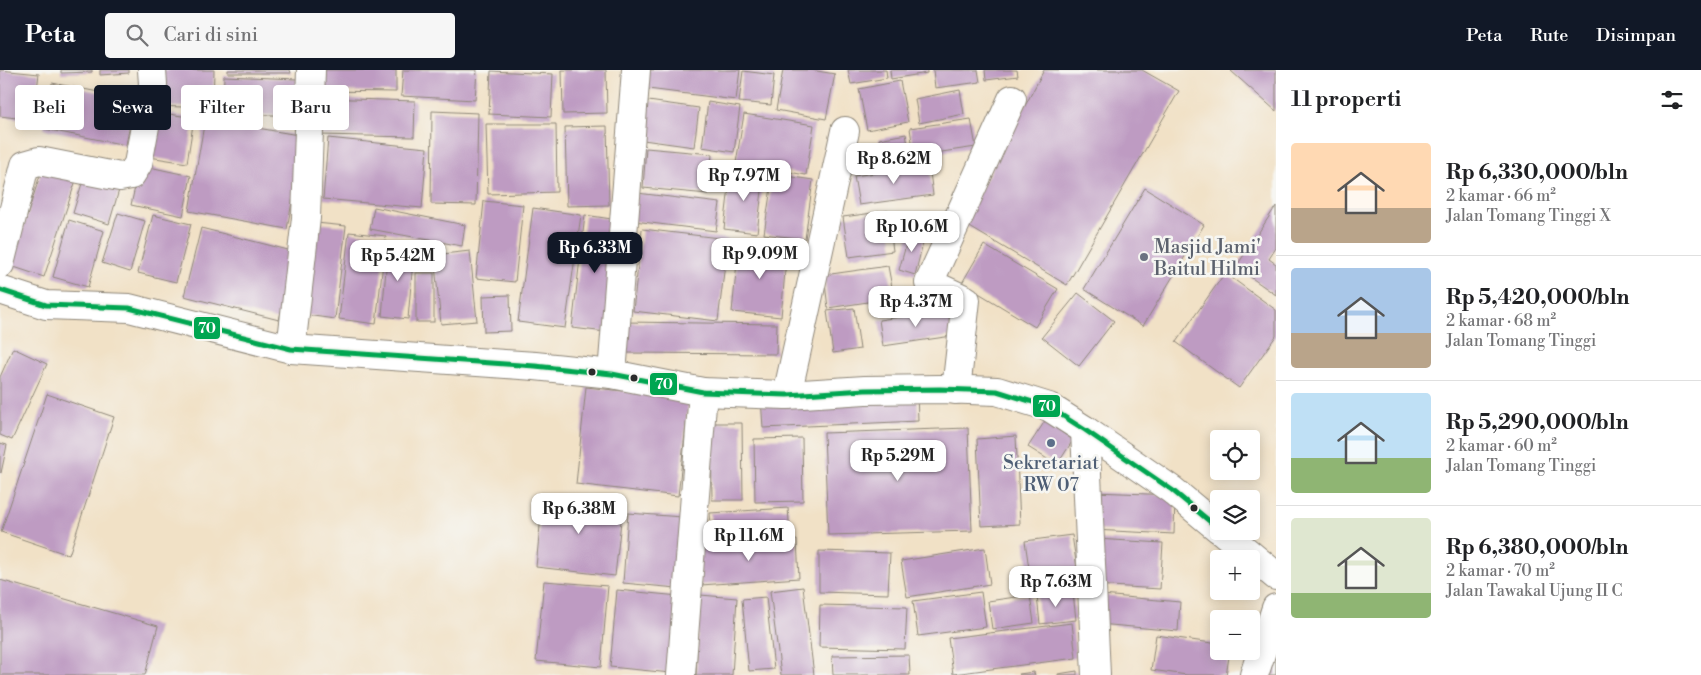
<!DOCTYPE html>
<html lang="id">
<head>
<meta charset="utf-8">
<style>
	body { margin:0; font-family:"Libre Bodoni",serif; background:#f6f6f6; color:#202124; height:100vh; display:flex; flex-direction:column; font-size:19px; white-space:nowrap }
	* { box-sizing:border-box; margin:0 }
	p { font-size:16px; color:#757577 }
	.icon { flex:none; width:28px; height:28px; fill:none; stroke:currentColor; stroke-width:2; stroke-linecap:round; stroke-linejoin:round }
	.map { position:relative; flex:1; overflow:hidden }
	.sheet { display:flex; flex-direction:column; background:#fff; width:425px }
	.sheet>* { flex:none }
	.guide { position:absolute; left:15px; top:15px; width:475px; height:45px; display:flex; gap:10px }
	.tools { position:absolute; left:1210px; top:360px; display:grid; gap:10px }
	.tools a { display:grid; place-items:center; width:50px; height:50px; border-radius:5px; background:#fff; box-shadow:0 2px 12px #0003; font-size:25px }
	.price { position:absolute; translate:-50% -42px; padding:0 11px; border-radius:10px; background:#fff; color:#222; font-size:16px; line-height:32px; filter:drop-shadow(0 1px 2px #0008) }
	.price::after { content:''; position:absolute; left:50%; top:30px; width:15px; height:11px; margin-left:-8px; background:inherit; clip-path:polygon(0 0,100% 0,50% 100%) }
	.price.active { background:#111827; color:#fff }
	ul { padding:0; list-style:none }
	li { display:flex; align-items:center; gap:15px; height:125px; padding:0 15px }
	li+li { border-top:1px solid #e0e0e0 }
	li span { display:grid; place-items:center; flex:none; width:140px; height:100px; border-radius:5px; color:#555 }
	li>.icon { margin-inline-start:auto }
	span .icon { width:60px; height:60px; fill:#fffc; stroke-width:1 }
	li b { font-size:21px }
	h2 { display:flex; justify-content:space-between; align-items:center; height:60px; padding:0 15px; font-size:21px }
	.tag { padding:0 18px; border-radius:5px; background:#fff; box-shadow:0 2px 12px #0003; font-size:18px; line-height:45px }
	.tag.active { background:#111827; color:#fff }
	header { display:flex; align-items:center; gap:30px; box-sizing:border-box; height:70px; padding:0 25px; background:#111827; color:#fff }
	header strong { font-size:24px }
	nav { display:flex; gap:28px; margin-inline-start:auto; font-size:18px }
	.search { width:350px; height:45px; background:#f6f6f6; display:flex; align-items:center; gap:12px; box-sizing:border-box; padding:0 18px; border-radius:5px; color:#757577; font-size:19px }
	main { display:flex; flex:1; min-height:0 }
	.map>svg:first-child { display:block }
	.building { fill:#be9bc2 }
	.lines { fill:none; stroke-linecap:round; stroke-linejoin:round }
	.minor-casing { stroke:#8e8678; stroke-width:30 }
	.minor { stroke:#fff; stroke-width:28 }
	.bus-1-casing { stroke:#f6f6f2; stroke-width:9 }
	.bus-1 { stroke:#00a651; stroke-width:5 }
	.worship-dot { fill:#6b7280; stroke:#f6f6f2; stroke-width:2 }
	.bus-dot { fill:#2b2b2b; stroke:#f6f6f2; stroke-width:2 }
	.service-dot { fill:#5c6f8a; stroke:#f6f6f2; stroke-width:2 }
	.labels { text-anchor:middle; stroke-width:5; stroke-linejoin:round; paint-order:stroke }
	.worship-label { font-size:19px; fill:#5b616d; stroke:#f6f6f2; text-anchor:start }
	.service-label { font-size:19px; fill:#4e5e75; stroke:#f6f6f2 }
	.line-badge { stroke:#f6f6f2; stroke-width:2 }
	.badge-label { font-size:14px; text-anchor:middle; font-weight:bold; fill:#fff }
</style>
</head>
<body>
<header>
<strong>Peta</strong>
<div class="search"><svg class="icon" aria-label="search" viewBox="0 0 24 24"><circle cx="10" cy="10" r="6"/><path d="M15 15l6 6"/></svg>Cari di sini</div>
<nav><a>Peta</a><a>Rute</a><a>Disimpan</a></nav>
</header>
<main>
<div class="map">
<svg width="1276" height="605" viewBox="0 0 1276 605">
	<rect width="100%" height="100%" fill="#f6f6f2"/>
	<filter id="ink" filterUnits="userSpaceOnUse"><feTurbulence type="fractalNoise" baseFrequency=".02" numOctaves="2"/><feDisplacementMap in="SourceGraphic" scale="10" xChannelSelector="R" yChannelSelector="G"/><feConvolveMatrix kernelMatrix="1 2 1 2 8 2 1 2 1" color-interpolation-filters="sRGB"/></filter>
	<filter id="wash" filterUnits="userSpaceOnUse"><feTurbulence type="fractalNoise" baseFrequency=".0096" numOctaves="4" result="noise"/><feDisplacementMap in="SourceGraphic" scale="20" xChannelSelector="R" yChannelSelector="G"/><feGaussianBlur stdDeviation="1.12" result="paint"/><feColorMatrix in="noise" values="0 0 0 0 0 0 0 0 0 0 0 0 0 0 0 0 0 1.4 0 .05"/><feComposite in="paint" operator="in"/></filter>
	<g filter="url(#wash)">
		<rect width="100%" height="100%" fill="#f1e1c6"/>
		<g id="blocks">
			<g class="building">
				<path d="M0 0 39 4 33 50 0 46Z"/>
				<path d="M61 0H92V2L61 3Z"/>
				<path d="M100 0H129V3L100 5Z"/>
				<path d="M155 0H214L213 38 153 36Z"/>
				<path d="M228 0H290L291 3H228Z"/>
				<path d="M322 0H396V22L322 21Z"/>
				<path d="M403 0H477L475 30 401 26Z"/>
				<path d="M562 0H606L607 43 563 44Z"/>
				<path d="M642 0H740L736 30 640 18Z"/>
				<path d="M783 0H811L835 4 826 49 776 40Z"/>
				<path d="M848 0H886L887 8 851 14Z"/>
				<path d="M890 0H927V3L891 9Z"/>
				<path d="M933 0H978L980 12 935 18Z"/>
				<path d="M985 0H1017L1018 6 986 10Z"/>
				<path d="M1044 0H1142L1179 21 1067 215 963 153Z"/>
				<path d="M1233 0H1276V41L1231 1Z"/>
				<path d="M491 1 553 4 551 47 489 44Z"/>
				<path d="M743 1 774 5 771 35 739 32Z"/>
				<path d="M224 6 297 9 296 46 223 43Z"/>
				<path d="M900 11 908 52 867 60 859 19Z"/>
				<path d="M52 13 135 29 126 75 44 59Z"/>
				<path d="M960 20 964 44 919 53 915 29Z"/>
				<path d="M321 28 415 31 414 67 320 65Z"/>
				<path d="M641 30 699 38 694 77 636 69Z"/>
				<path d="M708 32 740 37 734 82 702 77Z"/>
				<path d="M151 41 194 48 187 93 143 86Z"/>
				<path d="M432 41 478 43 476 135 431 134Z"/>
				<path d="M744 44 814 55 806 105 736 93Z"/>
				<path d="M205 49 304 66 287 159 189 141Z"/>
				<path d="M971 49 976 77 914 86 910 58Z"/>
				<path d="M486 54H556L557 122 488 124Z"/>
				<path d="M607 56 609 135 567 136 565 57Z"/>
				<path d="M906 64 911 91 883 96 879 69Z"/>
				<path d="M328 68 427 78 422 138 323 129Z"/>
				<path d="M646 78 712 84 708 124 643 118Z"/>
				<path d="M140 95 191 106 183 146 131 135Z"/>
				<path d="M929 95 933 125 859 135 854 106Z"/>
				<path d="M42 99 76 110 44 207 11 196Z"/>
				<path d="M731 100 764 104 757 163 724 159Z"/>
				<path d="M773 104 813 110 805 169 764 164Z"/>
				<path d="M83 110 119 120 109 154 73 143Z"/>
				<path d="M1145 118 1204 155 1143 256 1084 219Z"/>
				<path d="M637 123 720 133 716 161 634 151Z"/>
				<path d="M484 131 523 135 515 212 476 208Z"/>
				<path d="M1276 136V178L1269 189 1276 194V225L1236 197Z"/>
				<path d="M374 137 465 155 462 176 370 159Z"/>
				<path d="M533 138 581 145 565 258 518 252Z"/>
				<path d="M888 141 893 181 849 187 843 147Z"/>
				<path d="M118 143 145 151 130 202 102 193Z"/>
				<path d="M153 145 191 154 176 212 138 203Z"/>
				<path d="M585 145 618 150 606 262 572 258Z"/>
				<path d="M69 150 104 161 88 217 53 207Z"/>
				<path d="M316 153 346 156 335 249 306 245Z"/>
				<path d="M201 158 296 182 279 250 184 226Z"/>
				<path d="M642 159 728 169 718 251 633 241Z"/>
				<path d="M910 161 925 165 915 205 899 200Z"/>
				<path d="M349 162 386 166 376 254 339 249Z"/>
				<path d="M739 173 787 178 781 247 732 242Z"/>
				<path d="M984 175 1058 219 1035 257 962 213Z"/>
				<path d="M388 176 414 179 408 249 382 246Z"/>
				<path d="M470 181 477 251 441 254 434 185Z"/>
				<path d="M888 196 894 228 828 238 824 205Z"/>
				<rect x="416" y="203" width="18" height="49"/>
				<path d="M1225 203 1276 240V266L1239 318 1176 272Z"/>
				<path d="M1078 223 1114 251 1079 296 1042 267Z"/>
				<path d="M510 225 511 261 484 262 483 226Z"/>
				<path d="M854 238 860 279 833 283 827 241Z"/>
				<path d="M948 240 952 266 883 276 879 250Z"/>
				<path d="M624 252 777 254 776 284 624 283Z"/>
				<path d="M13 278 47 294 12 370 0 365V307Z"/>
				<path d="M586 317 689 328 678 426 576 414Z"/>
				<path d="M917 322 918 351 763 358 761 328Z"/>
				<path d="M47 324 114 347 69 485 1 462Z"/>
				<path d="M1045 351 1073 370 1057 395 1028 377Z"/>
				<path d="M711 353H742L743 430H712Z"/>
				<path d="M968 358 972 461 828 465 824 363Z"/>
				<path d="M1016 366 1020 454 981 456 977 369Z"/>
				<path d="M802 368 803 431 755 432 754 369Z"/>
				<path d="M0 373 7 375 1 403 0 402Z"/>
				<path d="M1094 422 1175 425 1174 464 1093 460Z"/>
				<path d="M543 425 623 433 615 506 536 497Z"/>
				<path d="M788 438 790 464 712 469 710 443Z"/>
				<path d="M628 443 682 447 677 518 623 513Z"/>
				<path d="M1072 465 1079 512 1032 519 1025 471Z"/>
				<path d="M1096 469 1163 473 1160 519 1094 515Z"/>
				<path d="M797 470 799 508 701 515 698 477Z"/>
				<path d="M985 478 990 514 907 527 901 491Z"/>
				<path d="M819 481 890 483 888 524 819 522Z"/>
				<path d="M0 510 158 556 145 605H0Z"/>
				<path d="M544 511 608 516 601 597 536 591Z"/>
				<path d="M803 517 814 605H781L770 521Z"/>
				<path d="M617 520 679 526 671 603 610 597Z"/>
				<path d="M981 522 986 557 918 566 913 531Z"/>
				<path d="M1073 523 1076 550 1040 554 1037 526Z"/>
				<path d="M700 525 737 528 732 605H696Z"/>
				<path d="M1030 525 1034 553 992 559 988 531Z"/>
				<path d="M1102 525 1180 532 1178 561 1099 554Z"/>
				<path d="M766 527 774 599 749 601 742 529Z"/>
				<path d="M820 535 907 537 905 579 819 577Z"/>
				<path d="M1072 553 1076 588 953 604 948 568Z"/>
				<path d="M1276 564V605H1264Z"/>
				<path d="M1156 565 1219 574V581H1230L1226 605H1187L1151 600Z"/>
				<path d="M909 585 910 605H833L832 586Z"/>
				<path d="M1077 601V605H1058V604Z"/>
				<path d="M1034 602 1035 605H1020L1019 604Z"/>
			</g>
		</g>
	</g>
	<g filter="url(#ink)">
		<use href="#blocks" fill-opacity="0" stroke="#8e8678" stroke-width="1"/>
		<g class="lines">
			<defs>
				<g id="minor">
					<path d="M0 194 25 95 39 91 120 107 131 105 138 94 153 14 152 0"/>
					<path d="M0 220 46 235 129 238 291 279 535 296 612 304 703 322 787 325 865 320 940 319 997 321 1049 337 1085 360 1172 420 1219 459"/>
					<path d="M291 279 306 148 311 0"/>
					<path d="M612 304 636 0"/>
					<path d="M956 320 966 230 929 213 1012 29"/>
					<path d="M787 325 845 61"/>
					<path d="M1085 360 1096 605"/>
					<path d="M1222 461 1276 506"/>
					<path d="M681 605 703 322"/>
					<path d="M1254 605 1276 538"/>
				</g>
			</defs>
			<use href="#minor" class="minor-casing"/>
			<use href="#minor" class="minor"/>
			<defs>
				<path id="bus-1" d="M0 220 46 235 129 238 291 279 535 296 612 304 703 322 787 325 865 320 940 319 997 321 1049 337 1085 360 1172 420 1219 459"/>
			</defs>
			<use href="#bus-1" class="bus-1-casing"/>
			<use href="#bus-1" class="bus-1"/>
		</g>
	</g>
	<circle class="worship-dot" cx="1144" cy="187" r="5"/>
	<g class="bus-dot">
		<circle cx="592" cy="302" r="4.5"/>
		<circle cx="634" cy="308" r="4.5"/>
		<circle cx="1194" cy="438" r="4.5"/>
	</g>
	<circle class="service-dot" cx="1051" cy="373" r="5"/>
	<g class="labels">
		<g class="worship-label">
			<text x="1154" y="183">Masjid Jami'<tspan x="1154" dy="22">Baitul Hilmi</tspan></text>
		</g>
		<g class="service-label">
			<text x="1051" y="399">Sekretariat<tspan x="1051" dy="22">RW 07</tspan></text>
		</g>
	</g>
	<g class="line-badge">
		<rect x="193" y="246" width="28" height="24" rx="5" fill="#00a651"/>
		<rect x="649" y="302" width="29" height="24" rx="5" fill="#00a651"/>
		<rect x="1032" y="324" width="29" height="24" rx="5" fill="#00a651"/>
	</g>
	<g class="badge-label">
		<text x="207" y="263">70</text>
		<text x="664" y="319">70</text>
		<text x="1047" y="341">70</text>
	</g>
</svg>
<div class="tools">
<a><svg class="icon" aria-label="locate" viewBox="0 0 24 24"><circle cx="12" cy="12" r="6"/><path d="M12 2v4M12 18v4M2 12h4M18 12h4"/></svg></a>
<a><svg class="icon" aria-label="layers" viewBox="0 0 24 24"><path d="M12 4l9 5-9 5-9-5zM3 14l9 5 9-5"/></svg></a>
<a>+</a>
<a>−</a>
</div>
<b class="price" style="left:894px;top:115px">Rp 8.62M</b>
<b class="price" style="left:744px;top:132px">Rp 7.97M</b>
<b class="price" style="left:912px;top:183px">Rp 10.6M</b>
<b class="price active" style="left:595px;top:204px">Rp 6.33M</b>
<b class="price" style="left:760px;top:210px">Rp 9.09M</b>
<b class="price" style="left:398px;top:212px">Rp 5.42M</b>
<b class="price" style="left:916px;top:258px">Rp 4.37M</b>
<b class="price" style="left:898px;top:412px">Rp 5.29M</b>
<b class="price" style="left:579px;top:465px">Rp 6.38M</b>
<b class="price" style="left:749px;top:492px">Rp 11.6M</b>
<b class="price" style="left:1056px;top:538px">Rp 7.63M</b>
<div class="guide">
<a class="tag">Beli</a>
<a class="tag active">Sewa</a>
<a class="tag">Filter</a>
<a class="tag">Baru</a>
</div>
</div>
<section class="sheet">
<h2>11 properti<svg class="icon" aria-label="filters" viewBox="0 0 24 24"><path d="M4 7h16M4 17h16"/><circle cx="9" cy="7" r="2"/><circle cx="15" cy="17" r="2"/></svg></h2>
<ul>
<li><span style="background:linear-gradient(#ffd9b3 65%,#b9a48a 0)"><svg class="icon" aria-label="home" viewBox="0 0 24 24"><path d="M3 11l9-7 9 7M6 9v11h12V9"/></svg></span><div><b>Rp 6,330,000/bln</b><p>2 kamar · 66 m²</p><p>Jalan Tomang Tinggi X</p></div></li>
<li><span style="background:linear-gradient(#a9c7e8 65%,#b9a48a 0)"><svg class="icon" aria-label="home" viewBox="0 0 24 24"><path d="M3 11l9-7 9 7M6 9v11h12V9"/></svg></span><div><b>Rp 5,420,000/bln</b><p>2 kamar · 68 m²</p><p>Jalan Tomang Tinggi</p></div></li>
<li><span style="background:linear-gradient(#bfe0f5 65%,#8fb573 0)"><svg class="icon" aria-label="home" viewBox="0 0 24 24"><path d="M3 11l9-7 9 7M6 9v11h12V9"/></svg></span><div><b>Rp 5,290,000/bln</b><p>2 kamar · 60 m²</p><p>Jalan Tomang Tinggi</p></div></li>
<li><span style="background:linear-gradient(#dfe7d0 75%,#8fb573 0)"><svg class="icon" aria-label="home" viewBox="0 0 24 24"><path d="M3 11l9-7 9 7M6 9v11h12V9"/></svg></span><div><b>Rp 6,380,000/bln</b><p>2 kamar · 70 m²</p><p>Jalan Tawakal Ujung II C</p></div></li>
</ul>
</section>
</main>
</body>
</html>
